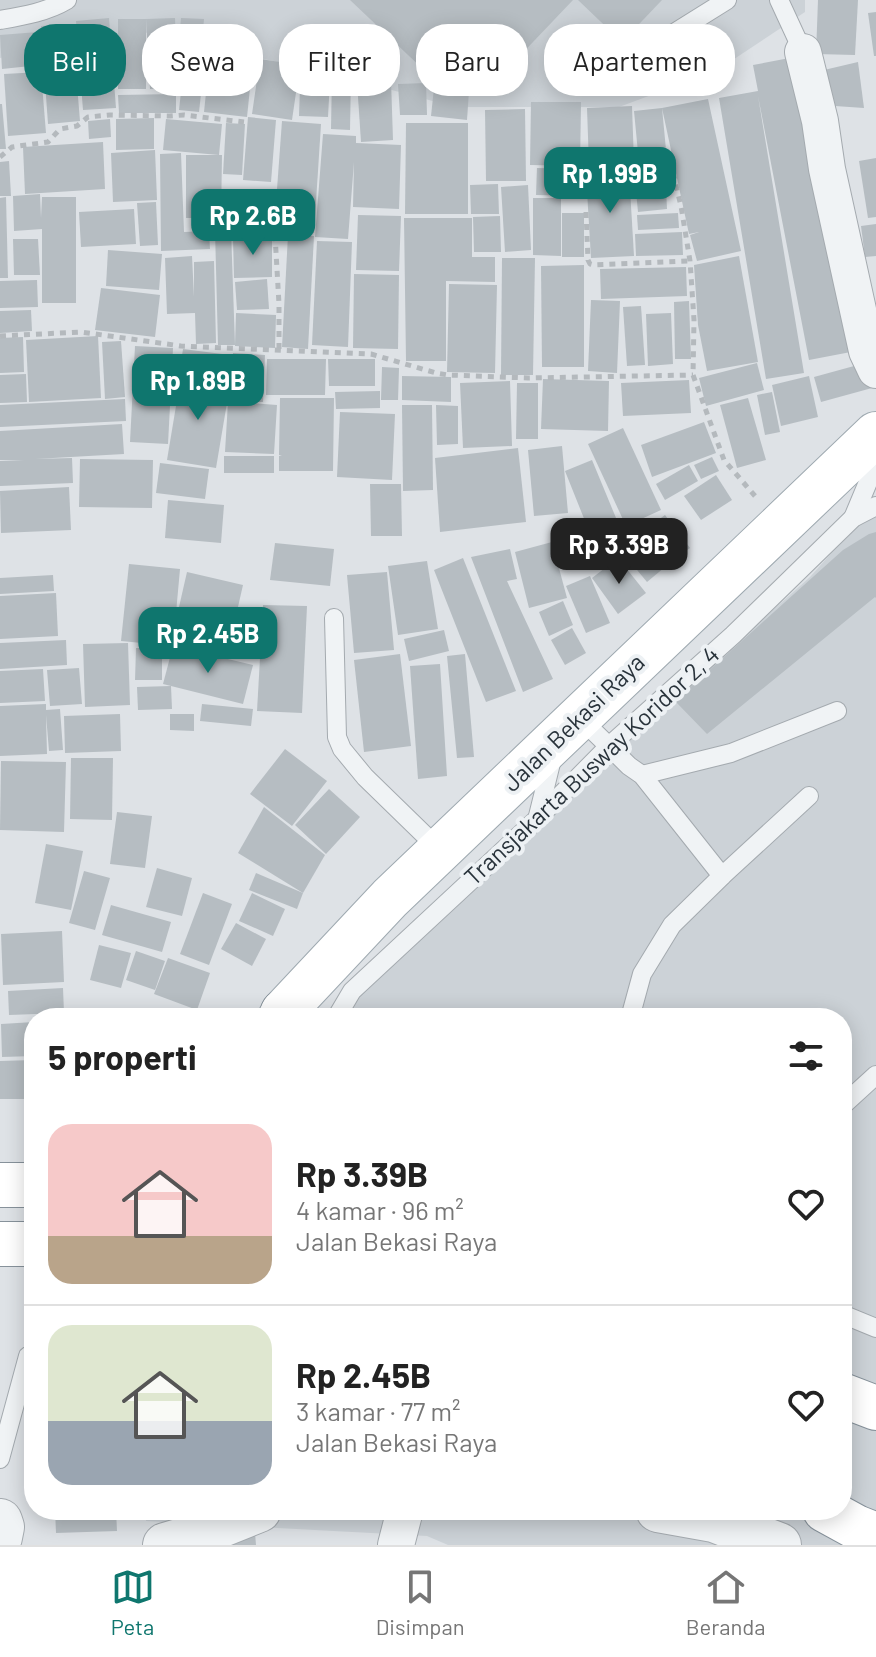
<!DOCTYPE html>
<html lang="id">
<head>
<meta charset="utf-8">
<style>
	body { margin:0; font-family:Barlow,sans-serif; background:#f2f2f2; color:#222; height:100vh; display:flex; flex-direction:column; font-size:30px; white-space:nowrap }
	* { box-sizing:border-box; margin:0 }
	p { font-size:26px; color:#767676 }
	.icon { flex:none; width:44px; height:44px; fill:none; stroke:currentColor; stroke-width:2; stroke-linecap:round; stroke-linejoin:round }
	.map { position:relative; flex:1; overflow:hidden }
	.side { position:absolute; left:24px; top:1008px; width:828px; height:512px; display:flex; flex-direction:column; background:#fff; border-radius:32px; box-shadow:0 4px 20px #0003 }
	.side>* { flex:none }
	.hud { position:absolute; left:24px; top:24px; width:828px; height:72px; display:flex; gap:16px }
	.price { position:absolute; translate:-50% -68px; padding:0 18px; border-radius:16px; background:#0f766e; color:#fff; font-size:26px; line-height:52px; filter:drop-shadow(0 2px 4px #0008) }
	.price::after { content:''; position:absolute; left:50%; top:48px; width:24px; height:18px; margin-left:-12px; background:inherit; clip-path:polygon(0 0,100% 0,50% 100%) }
	.price.selected { background:#222; color:#fff }
	ul { padding:0; list-style:none }
	li { display:flex; align-items:center; gap:24px; height:200px; padding:0 24px }
	li+li { border-top:2px solid #e0e0e0 }
	li span { display:grid; place-items:center; flex:none; width:224px; height:160px; border-radius:24px; color:#555 }
	li>.icon { margin-inline-start:auto }
	span .icon { width:96px; height:96px; fill:#fffc; stroke-width:1 }
	li b { font-size:34px }
	h2 { display:flex; justify-content:space-between; align-items:center; height:96px; padding:0 24px; font-size:34px }
	.pill { padding:0 28px; border-radius:32px; background:#fff; box-shadow:0 4px 20px #0003; font-size:28px; line-height:72px }
	.pill.selected { background:#0f766e; color:#fff }
	.tabs { display:flex; justify-content:space-around; align-items:center; height:112px; border-top:2px solid #e0e0e0; background:#fff; font-size:22px; color:#767676 }
	.tabs a { display:grid; justify-items:center; gap:4px }
	.tabs .selected { color:#0f766e }
	.map>svg:first-child { display:block }
	.built { fill:#ccd2d7 }
	.building { fill:#b6bdc2 }
	.lines { fill:none; stroke-linecap:round; stroke-linejoin:round }
	.service-casing { stroke:#a4aaaf; stroke-width:20 }
	.minor-casing { stroke:#a4aaaf; stroke-width:38 }
	.tertiary-casing { stroke:#a4aaaf; stroke-width:46 }
	.primary-casing { stroke:#9ea9b0; stroke-width:46 }
	.trunk-casing { stroke:#87929b; stroke-width:46 }
	.path { stroke:#b4b9bd; stroke-width:5; stroke-dasharray:6 6; stroke-linecap:butt }
	.service { stroke:#f0f3f5; stroke-width:18 }
	.minor { stroke:#f0f3f5; stroke-width:36 }
	.tertiary { stroke:#f0f3f5; stroke-width:44 }
	.primary { stroke:#fff; stroke-width:44 }
	.trunk { stroke:#fff; stroke-width:44 }
	.labels { text-anchor:middle; stroke-width:8; stroke-linejoin:round; paint-order:stroke }
	.street-label { font-size:24px; fill:#29333b; stroke:#edf1f4 }
</style>
</head>
<body>
<div class="map">
<svg width="876" height="1545" viewBox="0 0 876 1545">
	<rect width="100%" height="100%" fill="#dee2e6"/>
	<g class="built">
		<path d="M0 0H805V12L716 71 619 107H455L336 75 134 30 0 58Z"/>
		<path d="M876 503V1545H448L427 1536 146 1521 147 1510H842V1018H319L810 577Z"/>
	</g>
	<g class="building">
		<path d="M350 0H573L493 84 453 46 427 73Z"/>
		<path d="M578 0H662L622 42Z"/>
		<path d="M818 0H858L855 55 816 54Z"/>
		<path d="M876 12V56H874L868 13Z"/>
		<path d="M109 18 116 108 83 110 76 21Z"/>
		<path d="M175 18 178 87 150 89 146 19Z"/>
		<path d="M181 18 204 19 200 65 177 63Z"/>
		<rect x="118" y="19" width="28" height="70"/>
		<path d="M72 24 80 121 48 124 41 26Z"/>
		<path d="M38 32 40 65 2 69 0 35Z"/>
		<path d="M800 56 856 351 809 360 758 96 804 373 766 379 719 98 758 91 753 65Z"/>
		<path d="M260 59 300 65 292 120 252 114Z"/>
		<path d="M301 59 331 61 328 117 299 116Z"/>
		<path d="M858 62 864 108 835 106 824 70Z"/>
		<path d="M209 64 252 69 247 117 204 112Z"/>
		<path d="M41 72 46 133 8 136 4 74Z"/>
		<path d="M183 74 203 76 199 112 179 110Z"/>
		<path d="M332 74 351 75 350 130 331 129Z"/>
		<path d="M391 80 393 140 361 142 357 82Z"/>
		<path d="M426 83 427 115H400L398 84Z"/>
		<path d="M434 88 469 91 467 120 431 116Z"/>
		<path d="M176 94V113H119L118 95Z"/>
		<path d="M708 99 741 251 697 261 690 235 699 232 689 234 662 108 667 160 639 163 634 111 662 108Z"/>
		<path d="M531 102H581L580 166 530 165Z"/>
		<path d="M0 104H2L6 149H0Z"/>
		<path d="M632 106 634 163 589 165 587 108Z"/>
		<path d="M525 109 526 181H486L485 110Z"/>
		<path d="M248 117 276 120 271 182 243 180Z"/>
		<path d="M154 118V149L116 150V119Z"/>
		<path d="M110 119 111 137 89 139 88 121Z"/>
		<path d="M166 119 222 124 219 155 163 150Z"/>
		<path d="M282 121 321 124 314 233 274 230Z"/>
		<path d="M226 123 245 124 242 175 223 174Z"/>
		<path d="M406 123H468V214H405Z"/>
		<path d="M323 134 356 136V143L401 145 399 209 353 207 354 162 348 239 315 237Z"/>
		<path d="M103 142 105 189 25 194 23 147Z"/>
		<path d="M155 150 157 200 113 202 111 153Z"/>
		<path d="M181 153 184 232 209 231 210 249 161 251 160 154Z"/>
		<path d="M186 155H222L221 218H186Z"/>
		<path d="M876 158V217L868 218 859 161Z"/>
		<path d="M9 161 11 196H0V162Z"/>
		<path d="M668 164 670 186 632 189 631 166Z"/>
		<path d="M537 168 582 169V196L536 195Z"/>
		<path d="M629 172 634 256 591 258 586 174Z"/>
		<path d="M498 184 499 214H471L470 185Z"/>
		<path d="M528 185 531 250 505 252 501 187Z"/>
		<path d="M666 189 667 209 638 212 636 191Z"/>
		<path d="M40 194 41 218 42 197H76V303H42V229L14 231 13 196Z"/>
		<path d="M6 197 8 278H0V198Z"/>
		<path d="M533 198H561V256L533 255Z"/>
		<path d="M268 200 269 231H234V201Z"/>
		<path d="M156 202 158 245 140 246 137 203Z"/>
		<path d="M134 209 136 244 81 247 79 212Z"/>
		<rect x="562" y="213" width="22" height="44"/>
		<path d="M678 213 679 228 638 230 637 215Z"/>
		<path d="M358 215 401 216 399 271 356 270Z"/>
		<path d="M500 216 501 252H474L473 217Z"/>
		<path d="M404 218H472V257H495V282L446 281V361H406Z"/>
		<path d="M876 224V256L865 257 861 226Z"/>
		<path d="M215 230H231L235 345H218Z"/>
		<path d="M682 232 683 255 636 256 635 234Z"/>
		<path d="M272 235V277L234 278 233 237Z"/>
		<path d="M288 235 314 236 308 349 282 347Z"/>
		<path d="M13 239H38L40 275H14Z"/>
		<path d="M317 241 352 242 348 347 312 345Z"/>
		<path d="M108 250 162 254 159 290 106 286Z"/>
		<path d="M192 256 194 297V262L214 261 216 343 196 344 195 313 167 314 165 258Z"/>
		<path d="M739 256 758 362 707 371 698 325 694 265Z"/>
		<path d="M502 258H535L533 375H501Z"/>
		<path d="M584 265V367H542L541 266Z"/>
		<path d="M686 267 687 296 601 299 600 269Z"/>
		<path d="M354 274 399 275 398 349 353 348Z"/>
		<path d="M267 279 269 309 237 310 235 282Z"/>
		<path d="M37 280 38 307 0 308V281Z"/>
		<path d="M449 284 497 285 495 373 447 372Z"/>
		<path d="M101 288 160 295 155 337 95 330Z"/>
		<path d="M591 300 620 301 617 373 588 371Z"/>
		<path d="M689 301 691 359H675L674 302Z"/>
		<path d="M641 306 645 365 627 366 623 307Z"/>
		<path d="M31 310 32 331 0 333V311Z"/>
		<path d="M236 313 276 315 275 348 235 346Z"/>
		<path d="M671 313 673 364 648 366 646 314Z"/>
		<path d="M98 336 101 398 29 402 26 340Z"/>
		<path d="M23 337 24 372 0 373V338Z"/>
		<path d="M121 341 125 397 105 399 102 342Z"/>
		<path d="M135 346 173 348 168 444 130 442Z"/>
		<path d="M183 349 230 355 226 382 179 375Z"/>
		<path d="M233 353 265 355 263 402H235L277 405 274 454 225 452 228 402H231Z"/>
		<path d="M267 359H326L325 395H266Z"/>
		<path d="M328 359H375V386H329Z"/>
		<path d="M757 363 764 390 706 406 699 378Z"/>
		<path d="M865 363 872 388 821 402 814 377Z"/>
		<path d="M382 367 399 368 398 400H381Z"/>
		<path d="M26 374 27 402 0 403V375Z"/>
		<path d="M181 376 230 385 216 468 167 460Z"/>
		<path d="M402 376 451 377V402L402 400Z"/>
		<path d="M809 376 818 417 781 426 772 385Z"/>
		<path d="M543 379 609 381 608 431 541 429Z"/>
		<path d="M689 380 691 413 623 416 621 383Z"/>
		<path d="M510 381 512 446 463 448 460 383Z"/>
		<path d="M517 383H538V439H516Z"/>
		<path d="M380 391V408L336 409 335 392Z"/>
		<path d="M772 392 780 432 765 435 757 395Z"/>
		<path d="M280 398H334L333 471H279V456L282 455H279Z"/>
		<path d="M748 398 766 460 737 468 720 405Z"/>
		<path d="M125 399 126 421 0 427V405Z"/>
		<path d="M402 405H432L433 490 403 491Z"/>
		<path d="M436 405 458 406V444L437 445Z"/>
		<path d="M340 412 395 414 392 480 337 477Z"/>
		<path d="M704 422 716 453 652 477 641 445Z"/>
		<path d="M122 424 124 454 35 459 72 458 73 483 0 486V461L24 460H0V431Z"/>
		<path d="M623 428 661 510 626 526 588 444Z"/>
		<path d="M562 446 568 513 534 516 528 450Z"/>
		<path d="M518 448 526 522 440 532 435 458Z"/>
		<rect x="224" y="456" width="50" height="17"/>
		<path d="M712 457 719 471 701 479 694 465Z"/>
		<path d="M80 459 153 460 152 508 79 507Z"/>
		<path d="M592 460 621 530 593 541 565 471Z"/>
		<path d="M160 463 209 469 205 499 156 493Z"/>
		<path d="M689 465 698 481 665 500 656 484Z"/>
		<path d="M716 475 732 500 701 520 684 496Z"/>
		<path d="M370 484H401L402 536H371Z"/>
		<path d="M69 487 71 530 1 533 0 491Z"/>
		<path d="M168 500 224 505 221 543 165 538Z"/>
		<path d="M665 515 690 548 674 559 650 526Z"/>
		<path d="M876 532V598L875 597 707 734 675 701 843 550 869 534Z"/>
		<path d="M652 540 671 562 647 582 628 559Z"/>
		<path d="M552 542 567 598 529 608 515 552Z"/>
		<path d="M275 543 334 549 330 586 270 580Z"/>
		<path d="M510 549 517 579 507 581 553 679 523 692 471 557Z"/>
		<path d="M463 558 516 691 486 702 434 570Z"/>
		<path d="M618 558 646 593 618 614 592 578Z"/>
		<path d="M427 561 438 629 398 635 388 566Z"/>
		<path d="M129 564 180 569 173 646 121 641Z"/>
		<path d="M187 572 243 585 235 620 179 607Z"/>
		<path d="M387 572 394 650 354 653 347 575Z"/>
		<path d="M53 575 54 591 0 594V578Z"/>
		<path d="M590 576 610 623 586 633 566 586Z"/>
		<path d="M56 593 58 636 0 639V596Z"/>
		<path d="M563 601 573 625 549 636 539 612Z"/>
		<path d="M263 605 307 606 302 713 257 711Z"/>
		<path d="M181 614 211 620 206 645 176 640Z"/>
		<path d="M220 621 250 632 241 659 210 648Z"/>
		<path d="M572 628 586 653 565 665 551 640Z"/>
		<path d="M444 630 449 651 409 661 404 639Z"/>
		<path d="M66 640 67 665 0 669V643Z"/>
		<path d="M128 643 130 705 85 707 83 644Z"/>
		<path d="M173 646 253 665 243 704 163 684Z"/>
		<path d="M136 648H162V680H135Z"/>
		<path d="M400 654 411 746 364 752 354 660Z"/>
		<path d="M465 654 474 757 457 758 447 656Z"/>
		<path d="M440 664 447 776 418 779 410 666Z"/>
		<path d="M79 668 82 704 50 706 47 670Z"/>
		<path d="M43 669 45 701 0 703V671Z"/>
		<path d="M171 686 172 709 138 710 137 687Z"/>
		<path d="M46 704V710L60 709 63 750 49 751 46 715 47 754 0 756V706Z"/>
		<path d="M202 704 253 709 251 726 200 721Z"/>
		<path d="M120 714 121 751 65 753 64 716Z"/>
		<path d="M170 714H194V731L170 730Z"/>
		<path d="M285 749 327 781 292 826 250 794Z"/>
		<path d="M71 758H113L112 820 70 819Z"/>
		<path d="M1 761 66 762 64 832 0 830Z"/>
		<path d="M329 789 360 817 326 854 295 825Z"/>
		<path d="M264 807 325 855 303 893 238 853Z"/>
		<path d="M117 812 152 816 145 868 110 864Z"/>
		<path d="M46 844 83 851 71 910 35 903Z"/>
		<path d="M157 868 192 878 182 916 146 907Z"/>
		<path d="M84 871 110 878 95 930 69 923Z"/>
		<path d="M256 873 303 893 297 909 249 890Z"/>
		<path d="M203 893 232 904 209 965 180 954Z"/>
		<path d="M252 893 285 909 273 936 239 921Z"/>
		<path d="M111 905 171 922 162 952 102 935Z"/>
		<path d="M236 923 266 939 252 966 221 949Z"/>
		<path d="M62 931 64 982 3 985 1 934Z"/>
		<path d="M99 945 131 953 121 988 90 980Z"/>
		<path d="M136 951 165 961 155 990 126 980Z"/>
		<path d="M168 958 210 973 197 1010 154 994Z"/>
		<path d="M63 988 64 1013 9 1015 8 991Z"/>
		<path d="M34 1022V1056L2 1057 1 1024Z"/>
		<path d="M34 1060V1099H0V1061Z"/>
		<path d="M55 1510H116L117 1531 56 1533Z"/>
		<path d="M255 1533 256 1545H225Z"/>
	</g>
	<g class="lines">
		<defs>
			<g id="service">
				<path d="M779 0 803 52"/>
				<path d="M0 20C23 16 47 12 67 0"/>
				<path d="M591 85 727 0"/>
				<path d="M853 518 876 463"/>
				<path d="M334 618 337 737 342 749 365 777 440 850"/>
				<path d="M580 718 629 766 642 775 722 876 672 925 642 974 630 1018"/>
				<path d="M642 775 731 753 837 711"/>
				<path d="M538 816 553 755"/>
				<path d="M722 876 809 796"/>
				<path d="M336 1018 352 991 537 819 609 746 733 635 853 518 876 506"/>
				<path d="M842 1106 876 1075"/>
				<path d="M842 1314 876 1328"/>
				<path d="M0 1459 28 1356"/>
			</g>
			<g id="minor">
				<path d="M803 52 820 121 827 169 867 351 876 370"/>
				<path d="M396 1545 405 1510"/>
			</g>
			<g id="tertiary">
				<path d="M658 1510 714 1520 779 1545"/>
				<path d="M0 1521 2 1527 0 1537"/>
				<path d="M165 1545 192 1537 259 1510"/>
			</g>
			<path id="primary" d="M280 1018 283 1012 390 898 876 434"/>
			<g id="trunk">
				<path d="M283 1012 284 1018"/>
				<path d="M0 1185H34"/>
				<path d="M0 1244H34"/>
				<path d="M842 1395 876 1408"/>
				<path d="M825 1510 856 1527 876 1535"/>
			</g>
		</defs>
		<use href="#service" class="service-casing"/>
		<use href="#minor" class="minor-casing"/>
		<use href="#tertiary" class="tertiary-casing"/>
		<use href="#primary" class="primary-casing"/>
		<use href="#trunk" class="trunk-casing"/>
		<g class="path">
			<path d="M0 157 12 147 48 142 60 129 77 126 88 117 110 115 170 116 184 115 244 122"/>
			<path d="M673 173 681 206 690 261 694 320 693 375 724 460 755 496"/>
			<path d="M586 212 588 260 590 264 594 265 690 261"/>
			<path d="M275 235 279 304V352"/>
			<path d="M0 336 81 332 181 346 371 354 436 373 448 375 528 378 693 375"/>
		</g>
		<use href="#service" class="service"/>
		<use href="#minor" class="minor"/>
		<use href="#tertiary" class="tertiary"/>
		<use href="#primary" class="primary"/>
		<use href="#trunk" class="trunk"/>
	</g>
	<g class="labels">
		<g class="street-label">
			<text transform="translate(574 723) rotate(-44)" y="8">Jalan Bekasi Raya</text>
			<text transform="translate(592 766) rotate(-43)" y="8">Transjakarta Busway Koridor 2, 4</text>
		</g>
	</g>
</svg>
<b class="price" style="left:610px;top:215px">Rp 1.99B</b>
<b class="price" style="left:253px;top:257px">Rp 2.6B</b>
<b class="price" style="left:198px;top:422px">Rp 1.89B</b>
<b class="price selected" style="left:619px;top:586px">Rp 3.39B</b>
<b class="price" style="left:208px;top:675px">Rp 2.45B</b>
<div class="hud">
<a class="pill selected">Beli</a>
<a class="pill">Sewa</a>
<a class="pill">Filter</a>
<a class="pill">Baru</a>
<a class="pill">Apartemen</a>
</div>
<section class="side">
<h2>5 properti<svg class="icon" aria-label="filters" viewBox="0 0 24 24"><path d="M4 7h16M4 17h16"/><circle cx="9" cy="7" r="2"/><circle cx="15" cy="17" r="2"/></svg></h2>
<ul>
<li><span style="background:linear-gradient(#f6c9c9 70%,#b9a48a 0)"><svg class="icon" aria-label="home" viewBox="0 0 24 24"><path d="M3 11l9-7 9 7M6 9v11h12V9"/></svg></span><div><b>Rp 3.39B</b><p>4 kamar · 96 m²</p><p>Jalan Bekasi Raya</p></div><svg class="icon" aria-label="heart" viewBox="0 0 24 24"><path d="M12 20l-8-8c-3-5 5-10 8-4 3-6 11-1 8 4z"/></svg></li>
<li><span style="background:linear-gradient(#dfe7d0 60%,#9aa5b1 0)"><svg class="icon" aria-label="home" viewBox="0 0 24 24"><path d="M3 11l9-7 9 7M6 9v11h12V9"/></svg></span><div><b>Rp 2.45B</b><p>3 kamar · 77 m²</p><p>Jalan Bekasi Raya</p></div><svg class="icon" aria-label="heart" viewBox="0 0 24 24"><path d="M12 20l-8-8c-3-5 5-10 8-4 3-6 11-1 8 4z"/></svg></li>
</ul>
</section>
</div>
<nav class="tabs">
<a class="selected"><svg class="icon" aria-label="map" viewBox="0 0 24 24"><path d="M3 6l6-2 6 2 6-2v14l-6 2-6-2-6 2zM9 4v14M15 6v14"/></svg>Peta</a>
<a><svg class="icon" aria-label="saved" viewBox="0 0 24 24"><path d="M7 4h10v16l-5-4-5 4z"/></svg>Disimpan</a>
<a><svg class="icon" aria-label="home" viewBox="0 0 24 24"><path d="M3 11l9-7 9 7M6 9v11h12V9"/></svg>Beranda</a>
</nav>
</body>
</html>
